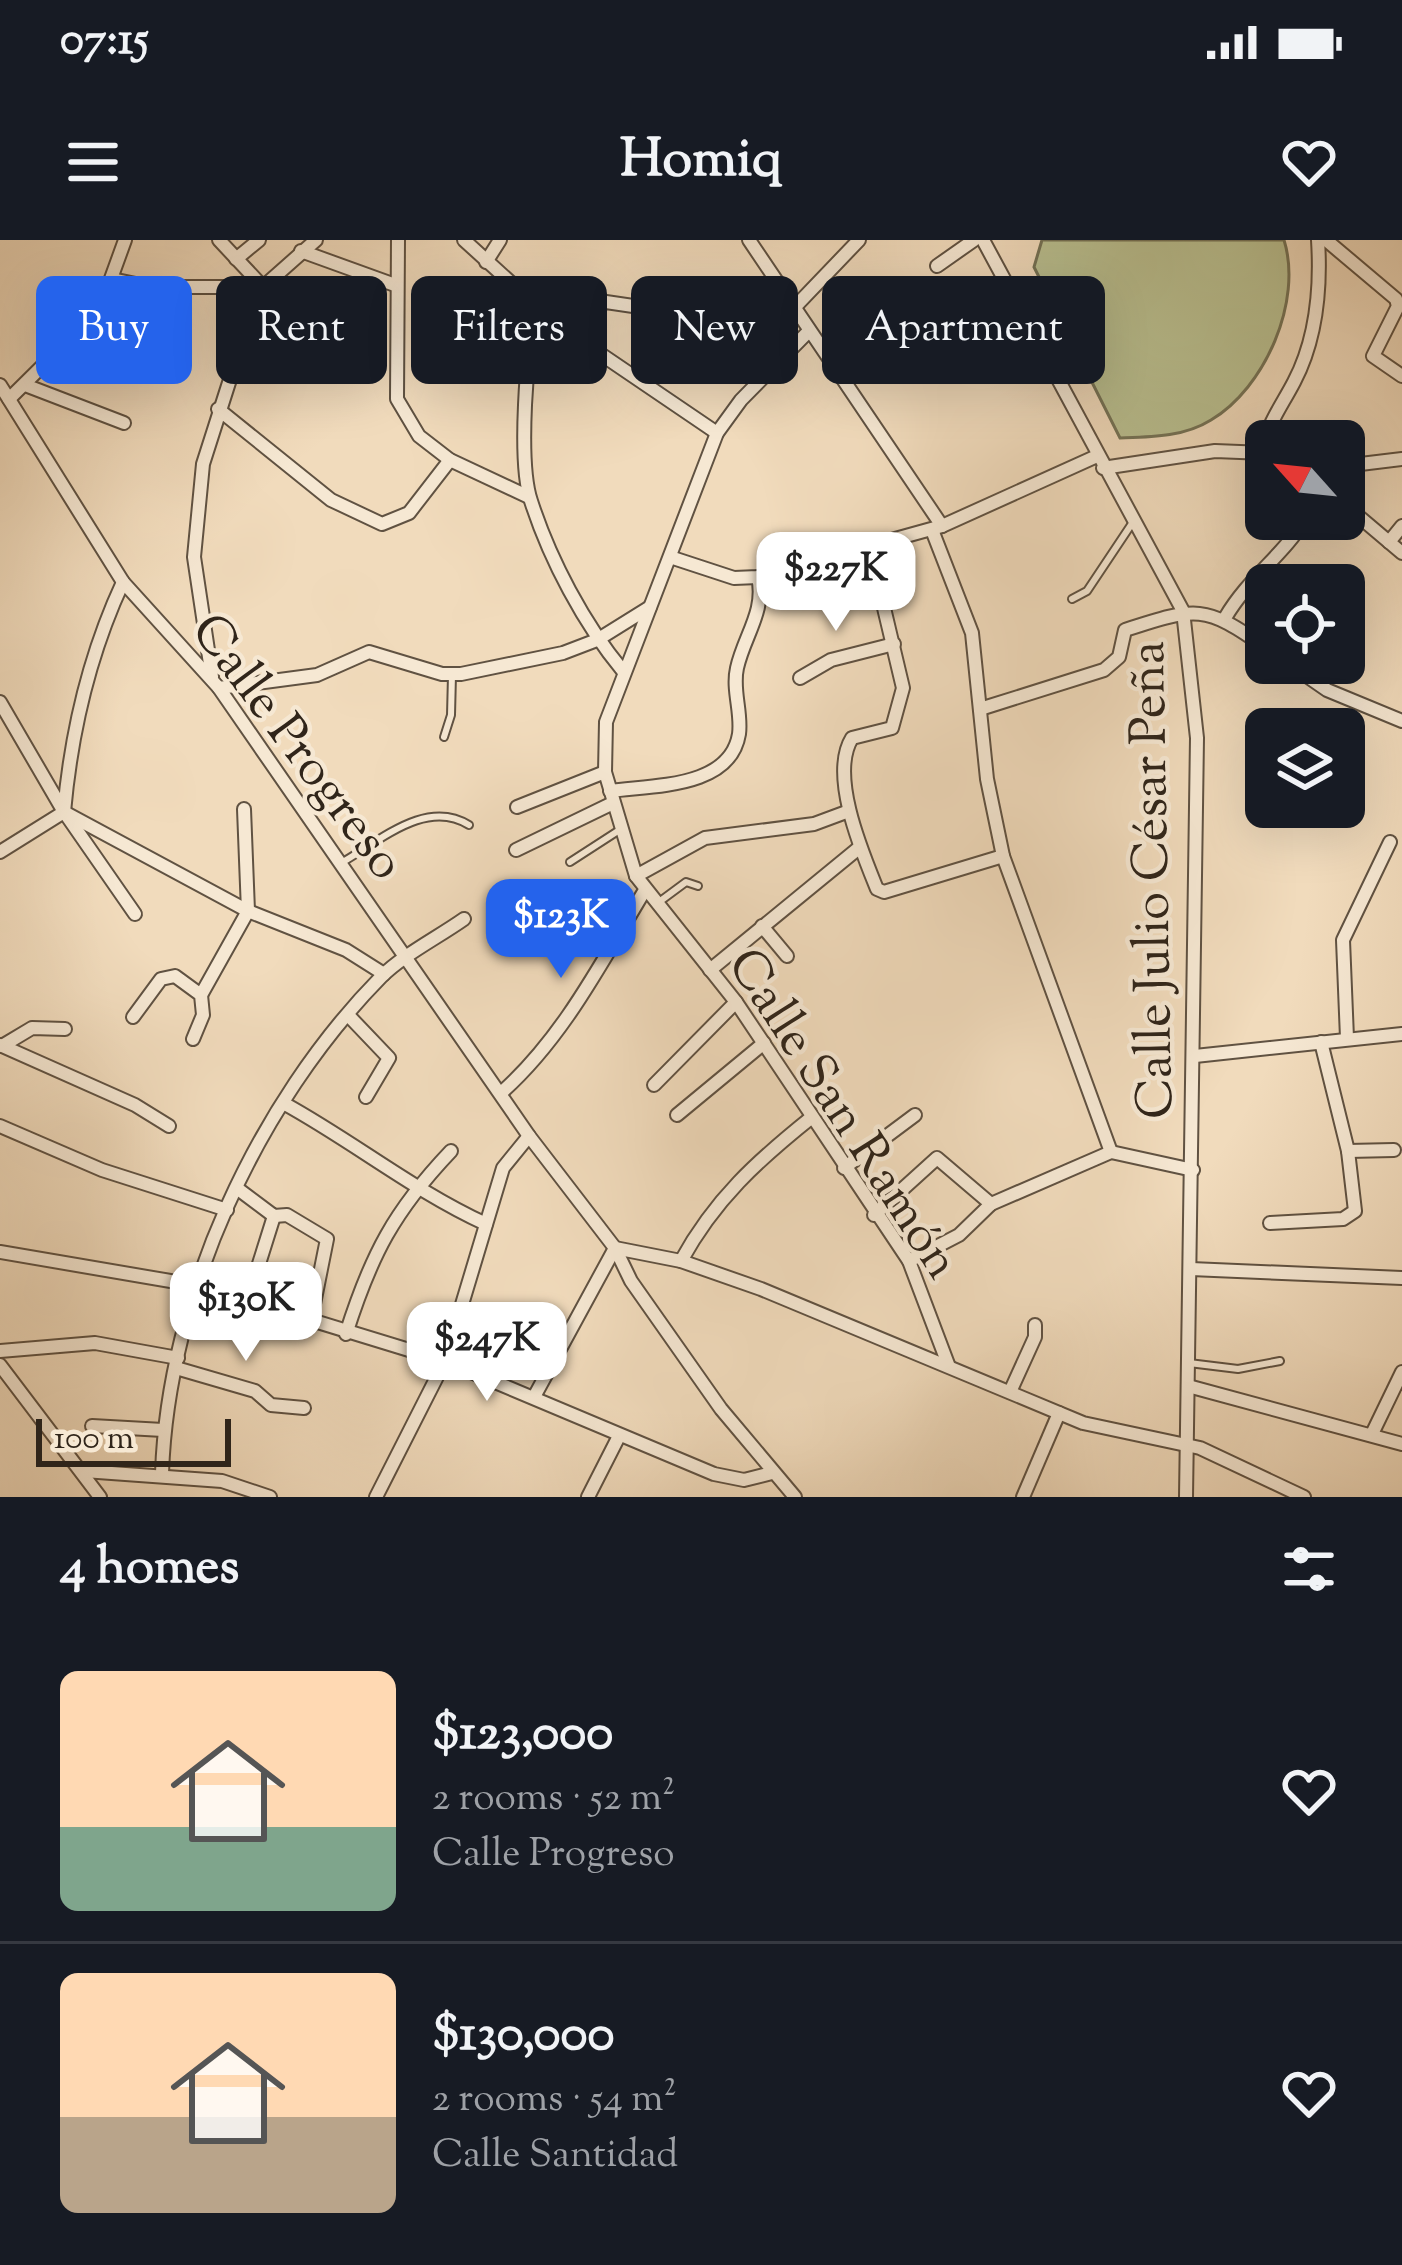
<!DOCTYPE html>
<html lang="en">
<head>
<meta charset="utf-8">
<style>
	body { margin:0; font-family:"Sorts Mill Goudy",serif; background:#20242c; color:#f1f3f6; height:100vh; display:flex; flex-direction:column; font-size:45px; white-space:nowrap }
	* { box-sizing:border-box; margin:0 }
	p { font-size:39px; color:#9ea1a6 }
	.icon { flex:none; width:66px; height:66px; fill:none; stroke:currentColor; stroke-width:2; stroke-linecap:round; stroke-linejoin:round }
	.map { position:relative; height:1257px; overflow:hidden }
	.panel { display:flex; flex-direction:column; background:#171b24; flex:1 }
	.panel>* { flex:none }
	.top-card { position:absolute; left:36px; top:36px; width:1332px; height:108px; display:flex; gap:24px }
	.needle { width:78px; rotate:297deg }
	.buttons { position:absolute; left:1245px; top:180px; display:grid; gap:24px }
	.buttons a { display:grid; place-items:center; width:120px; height:120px; border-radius:18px; background:#171b24; box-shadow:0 12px 48px #0002; font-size:60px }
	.scale { position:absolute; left:36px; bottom:30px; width:195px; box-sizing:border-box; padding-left:12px; border:6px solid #30251a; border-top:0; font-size:33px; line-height:42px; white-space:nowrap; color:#30251a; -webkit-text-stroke:9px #f6e8d3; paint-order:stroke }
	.price { position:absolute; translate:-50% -102px; padding:0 27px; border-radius:24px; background:#fff; color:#222; font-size:39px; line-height:78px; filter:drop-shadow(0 3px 6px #0008) }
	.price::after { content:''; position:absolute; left:50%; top:72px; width:36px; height:27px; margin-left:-18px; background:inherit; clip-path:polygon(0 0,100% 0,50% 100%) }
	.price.selected { background:#2563eb; color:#fff }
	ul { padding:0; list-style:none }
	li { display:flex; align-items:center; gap:36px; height:300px; padding:0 60px }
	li+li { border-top:3px solid #363941 }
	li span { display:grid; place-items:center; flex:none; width:336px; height:240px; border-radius:18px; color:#555 }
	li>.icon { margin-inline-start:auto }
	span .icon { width:144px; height:144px; fill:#fffc; stroke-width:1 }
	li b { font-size:51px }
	h2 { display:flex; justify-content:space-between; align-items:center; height:144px; padding:0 60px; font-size:51px }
	.pill { padding:0 42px; border-radius:18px; background:#171b24; box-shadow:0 12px 48px #0002; font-size:42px; line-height:108px }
	.pill.selected { background:#2563eb; color:#fff }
	.status { display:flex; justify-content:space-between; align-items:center; height:84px; padding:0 60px; background:#171b24; direction:ltr }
	.status svg { height:33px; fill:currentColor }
	header { display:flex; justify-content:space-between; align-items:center; height:156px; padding:0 60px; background:#171b24; font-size:54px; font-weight:700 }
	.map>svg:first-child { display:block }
	.green { fill:#b9c091; stroke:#747256; stroke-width:3 }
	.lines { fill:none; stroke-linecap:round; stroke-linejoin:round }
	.service-casing { stroke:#605242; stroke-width:10 }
	.minor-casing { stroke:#605242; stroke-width:16 }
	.service { stroke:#f6e8d3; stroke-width:6 }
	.minor { stroke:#f6e8d3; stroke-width:12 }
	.labels { text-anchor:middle; stroke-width:9; stroke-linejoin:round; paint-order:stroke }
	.street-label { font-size:51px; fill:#30251a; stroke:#f6e8d3 }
</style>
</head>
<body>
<div class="status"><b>07:15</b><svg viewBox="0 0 49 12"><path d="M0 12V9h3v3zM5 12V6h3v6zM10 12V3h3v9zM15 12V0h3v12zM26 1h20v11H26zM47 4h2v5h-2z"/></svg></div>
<header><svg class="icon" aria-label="menu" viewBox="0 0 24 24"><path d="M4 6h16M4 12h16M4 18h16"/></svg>Homiq<svg class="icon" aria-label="heart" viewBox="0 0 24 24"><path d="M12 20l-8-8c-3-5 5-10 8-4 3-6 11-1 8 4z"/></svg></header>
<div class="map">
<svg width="1402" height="1257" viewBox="0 0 1402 1257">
	<rect width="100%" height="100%" fill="#f1dbbc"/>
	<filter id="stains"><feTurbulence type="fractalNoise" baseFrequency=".00167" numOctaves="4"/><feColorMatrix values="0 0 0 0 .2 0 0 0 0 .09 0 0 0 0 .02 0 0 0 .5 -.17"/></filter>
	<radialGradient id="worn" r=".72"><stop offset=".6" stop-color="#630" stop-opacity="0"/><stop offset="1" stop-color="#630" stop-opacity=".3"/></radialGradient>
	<path class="green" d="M1042 0H1284C1303 61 1265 148 1211 180 1184 197 1151 197 1120 198L1034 27Z"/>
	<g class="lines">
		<defs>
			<g id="service">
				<path d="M1072 359 1087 351 1133 282"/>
				<path d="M444 497 451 475 452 435"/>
				<path d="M570 622 621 589"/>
				<path d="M341 623C380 601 426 558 469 585"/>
				<path d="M659 662 686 642 698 646"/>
				<path d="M543 678 607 711"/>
				<path d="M1189 1123 1238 1129 1280 1121"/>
			</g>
			<g id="minor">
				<path d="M219 0 263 47"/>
				<path d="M398 0 397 159 419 196 450 220 529 257"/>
				<path d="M464 0 555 83 717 193"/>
				<path d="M749 0 942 286"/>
				<path d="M983 0 1183 371 1197 498 1186 1257"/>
				<path d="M1326 0 1396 59 1398 66 1373 116 1402 136"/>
				<path d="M301 11 395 45"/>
				<path d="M236 19 259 0"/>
				<path d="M486 22 500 0"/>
				<path d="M937 26 974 0"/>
				<path d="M112 39 150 47H263"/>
				<path d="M255 61 299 110"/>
				<path d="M537 68C526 107 518 223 531 261 550 320 584 384 623 431"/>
				<path d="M792 70 859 0"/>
				<path d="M555 83 606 62 694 75 782 53"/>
				<path d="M807 93 741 160 717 193 606 482 605 532 636 636 736 762 909 1021 948 1124"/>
				<path d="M0 145 123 342 219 448 529 896 615 1008 631 1041 721 1169 795 1257"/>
				<path d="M25 145 124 183"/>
				<path d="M9 159 100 69 125 0"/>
				<path d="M218 169 331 260 382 284 409 273 450 220"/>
				<path d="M1262 213C1267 184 1281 167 1294 142 1316 100 1321 47 1318 0"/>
				<path d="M1344 226 1402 219"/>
				<path d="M1103 228 1215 211 1265 213"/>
				<path d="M1344 264 1402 313"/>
				<path d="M932 290 972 393 987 539 1003 616 1111 912"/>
				<path d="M1389 302 1402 286"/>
				<path d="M870 309 903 448 892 488 852 498C829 535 862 612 877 649L884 652 1003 616"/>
				<path d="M670 317 734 338 758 337 942 286 1097 216"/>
				<path d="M1225 378C1249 337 1284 315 1305 279"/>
				<path d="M1288 423 1327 450 1402 481"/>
				<path d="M212 437 194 317 203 224 255 61 263 47 316 0"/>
				<path d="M800 438 831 420 894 404"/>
				<path d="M219 448 317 435 369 412 442 434H461L563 413 597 400 650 367"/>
				<path d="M0 462 64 572 248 671 346 710 384 734"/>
				<path d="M980 469 1104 430 1119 417 1125 390C1196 367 1205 364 1266 408"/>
				<path d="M610 551C651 545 730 549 739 494 742 472 732 450 737 428 744 396 766 371 758 337"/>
				<path d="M517 567 605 532"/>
				<path d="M67 576 135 674"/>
				<path d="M516 610 613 563"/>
				<path d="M0 612 64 572C71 494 90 413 123 342"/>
				<path d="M636 636 705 598 814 584 849 571"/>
				<path d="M762 686 787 716"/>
				<path d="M710 730 860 607"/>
				<path d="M201 755 248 671 244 569"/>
				<path d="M348 775 389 818 366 857"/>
				<path d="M133 777 161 739 175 736 201 755 203 775 193 799"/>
				<path d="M1347 798 1343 700 1390 602"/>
				<path d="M0 805 135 865 169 886"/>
				<path d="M2 806 32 788 65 789"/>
				<path d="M1195 816 1402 794"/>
				<path d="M654 845 736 762"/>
				<path d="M501 853C564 797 602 721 645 650"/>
				<path d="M285 864C354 902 414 951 486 984"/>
				<path d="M677 875 764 803"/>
				<path d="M0 886 102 930 227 970"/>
				<path d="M1348 911 1394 910"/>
				<path d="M844 928 915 875"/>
				<path d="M238 949 274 976 287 975 327 999 310 1084"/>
				<path d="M874 975 937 918 991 964"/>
				<path d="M1270 983 1343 979 1355 971 1348 911 1321 802"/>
				<path d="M0 1012 200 1046 445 1121 714 1234 744 1240 772 1233"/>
				<path d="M681 1021C715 959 757 921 812 877"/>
				<path d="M909 1021 959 995 991 964 1111 912 1193 930"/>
				<path d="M1191 1029 1402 1038"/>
				<path d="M247 1062 274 976"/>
				<path d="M346 1094C371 1015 394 971 451 911"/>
				<path d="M0 1111 95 1103 178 1118"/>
				<path d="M0 1125 100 1257"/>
				<path d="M176 1128 255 1151 271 1165 304 1168"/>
				<path d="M1188 1146 1402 1204"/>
				<path d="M1010 1152 1035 1097V1085"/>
				<path d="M534 1157 615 1008 681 1021 761 1049 1083 1183 1200 1208 1304 1257"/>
				<path d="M92 1186 163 1190"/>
				<path d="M1372 1194 1402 1132"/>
				<path d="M84 1231 222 1241 270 1257"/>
				<path d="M162 1233C168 1057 257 863 381 737 403 715 437 698 464 679"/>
				<path d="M376 1257 445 1121 503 928 529 896"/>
				<path d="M588 1257 618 1198"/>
				<path d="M1023 1257 1059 1173"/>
			</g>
		</defs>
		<use href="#service" class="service-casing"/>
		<use href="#minor" class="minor-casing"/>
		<use href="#service" class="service"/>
		<use href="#minor" class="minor"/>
	</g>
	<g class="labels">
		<g class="street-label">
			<text transform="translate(300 505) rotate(53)" y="18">Calle Progreso</text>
			<text transform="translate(1149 640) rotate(-91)" y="18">Calle Julio César Peña</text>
			<text transform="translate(846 872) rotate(57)" y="18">Calle San Ramón</text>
		</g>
	</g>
	<rect width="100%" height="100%" filter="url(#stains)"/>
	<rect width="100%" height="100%" fill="url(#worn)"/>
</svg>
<div class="buttons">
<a><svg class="needle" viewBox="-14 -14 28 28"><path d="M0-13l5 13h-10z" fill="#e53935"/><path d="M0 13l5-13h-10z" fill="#9ea1a6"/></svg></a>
<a><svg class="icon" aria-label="locate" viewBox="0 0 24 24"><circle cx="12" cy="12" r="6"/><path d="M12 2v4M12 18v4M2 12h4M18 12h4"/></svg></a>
<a><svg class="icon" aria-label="layers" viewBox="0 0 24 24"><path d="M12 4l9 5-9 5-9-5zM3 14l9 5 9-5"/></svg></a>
</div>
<div class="scale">100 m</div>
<b class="price" style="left:836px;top:394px">$227K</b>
<b class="price selected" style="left:561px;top:741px">$123K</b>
<b class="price" style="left:246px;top:1124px">$130K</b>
<b class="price" style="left:487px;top:1164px">$247K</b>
<div class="top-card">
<a class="pill selected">Buy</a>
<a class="pill">Rent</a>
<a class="pill">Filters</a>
<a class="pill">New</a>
<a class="pill">Apartment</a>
</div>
</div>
<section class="panel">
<h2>4 homes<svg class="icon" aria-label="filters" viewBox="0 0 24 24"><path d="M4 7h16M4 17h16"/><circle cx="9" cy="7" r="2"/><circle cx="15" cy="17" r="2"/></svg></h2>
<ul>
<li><span style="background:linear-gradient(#ffd9b3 65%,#7fa58c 0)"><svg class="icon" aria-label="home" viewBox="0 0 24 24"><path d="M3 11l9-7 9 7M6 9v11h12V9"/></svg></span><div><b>$123,000</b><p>2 rooms · 52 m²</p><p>Calle Progreso</p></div><svg class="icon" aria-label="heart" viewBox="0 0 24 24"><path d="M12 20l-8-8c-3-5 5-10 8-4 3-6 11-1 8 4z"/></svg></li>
<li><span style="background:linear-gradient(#ffd9b3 60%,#b9a48a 0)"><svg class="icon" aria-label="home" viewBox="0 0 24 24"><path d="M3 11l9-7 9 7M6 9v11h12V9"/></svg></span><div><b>$130,000</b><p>2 rooms · 54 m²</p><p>Calle Santidad</p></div><svg class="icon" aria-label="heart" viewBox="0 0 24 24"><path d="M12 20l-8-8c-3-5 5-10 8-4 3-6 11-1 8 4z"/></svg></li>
</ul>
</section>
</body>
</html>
